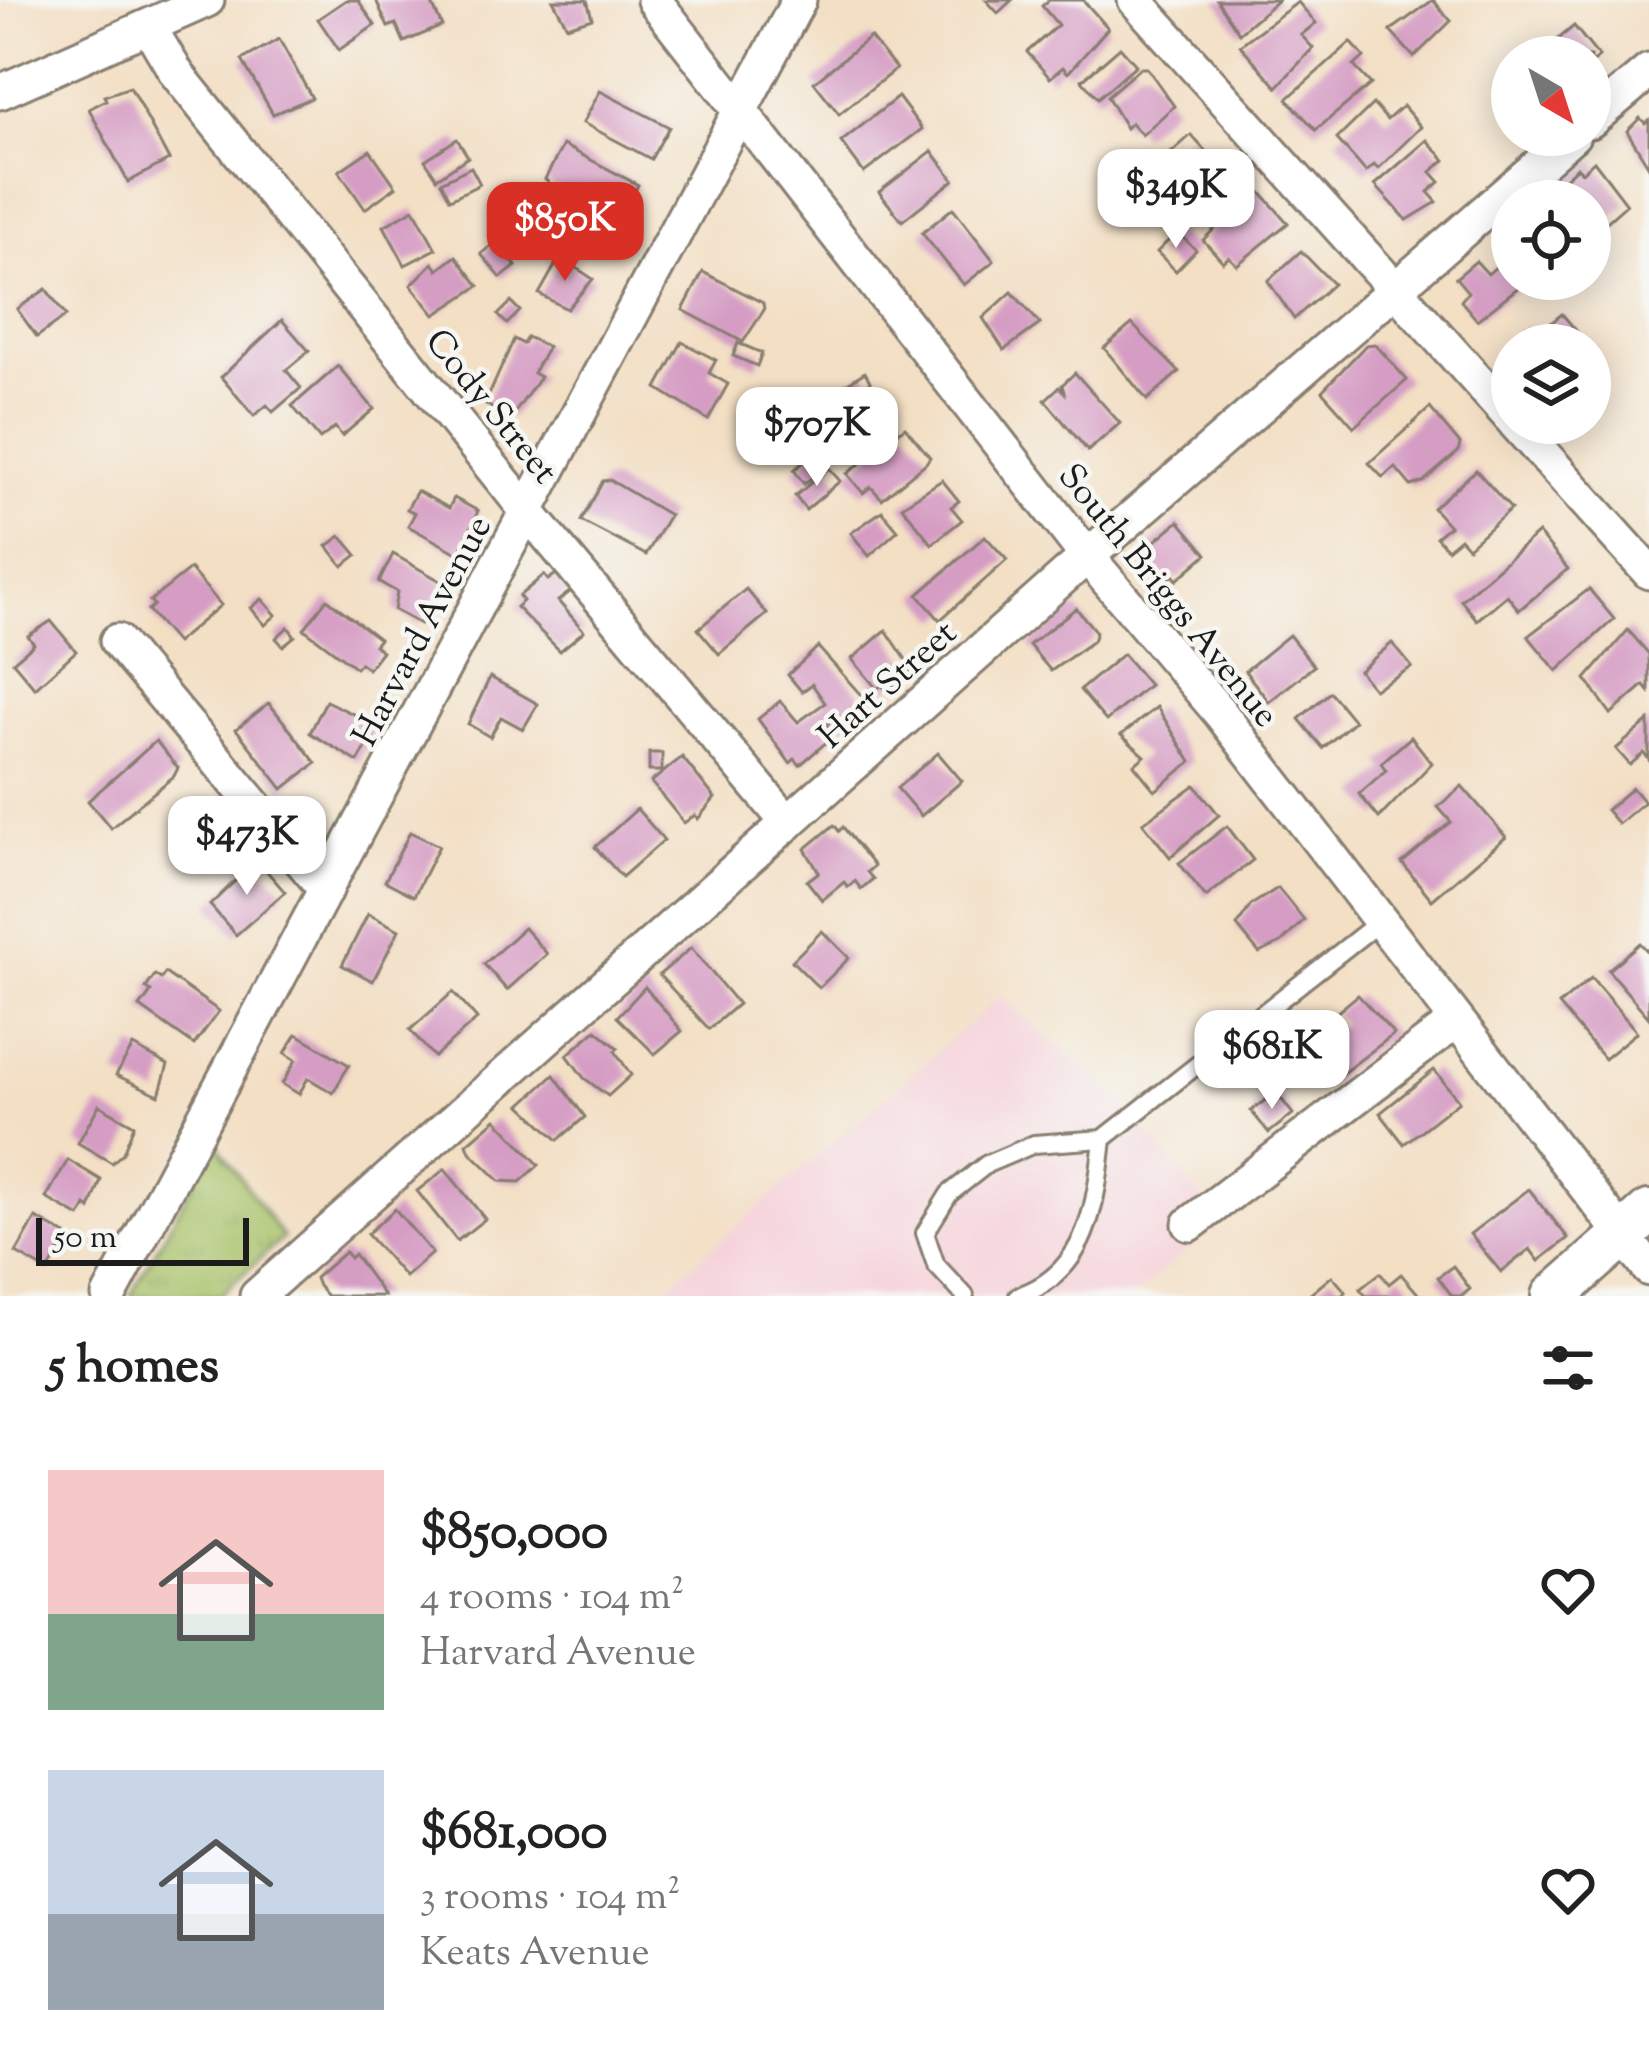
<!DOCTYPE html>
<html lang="en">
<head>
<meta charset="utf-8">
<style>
	body { margin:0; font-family:"Sorts Mill Goudy",serif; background:#f2f2f2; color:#222; height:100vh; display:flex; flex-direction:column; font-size:45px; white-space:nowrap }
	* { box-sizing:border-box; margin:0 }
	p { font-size:39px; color:#767676 }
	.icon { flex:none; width:66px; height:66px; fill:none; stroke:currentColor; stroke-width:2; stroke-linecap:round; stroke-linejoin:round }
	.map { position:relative; height:1296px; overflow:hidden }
	.sheet { display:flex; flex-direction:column; background:#fff; flex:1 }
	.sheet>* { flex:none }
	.needle { width:78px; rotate:141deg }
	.fabs { position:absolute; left:1491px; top:36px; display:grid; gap:24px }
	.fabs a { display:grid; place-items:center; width:120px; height:120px; border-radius:50%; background:#fff; box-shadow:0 6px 30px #0003; font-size:60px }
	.scale { position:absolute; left:36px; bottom:30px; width:213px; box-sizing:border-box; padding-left:12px; border:6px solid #1c1c1c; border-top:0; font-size:33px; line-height:42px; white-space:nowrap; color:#1c1c1c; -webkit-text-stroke:9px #f6f6f2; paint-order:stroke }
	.price { position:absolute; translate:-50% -102px; padding:0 27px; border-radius:24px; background:#fff; color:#222; font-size:39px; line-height:78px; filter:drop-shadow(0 3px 6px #0008) }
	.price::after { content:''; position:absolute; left:50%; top:72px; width:36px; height:27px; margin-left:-18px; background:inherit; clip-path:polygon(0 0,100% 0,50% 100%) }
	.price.current { background:#d93025; color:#fff }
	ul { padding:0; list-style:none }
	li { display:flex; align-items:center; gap:36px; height:300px; padding:0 48px }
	li span { display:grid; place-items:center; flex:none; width:336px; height:240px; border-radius:0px; color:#555 }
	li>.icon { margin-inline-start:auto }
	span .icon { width:144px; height:144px; fill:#fffc; stroke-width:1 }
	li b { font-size:51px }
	h2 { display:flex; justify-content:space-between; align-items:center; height:144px; padding:0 48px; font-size:51px }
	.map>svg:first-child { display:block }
	.built { fill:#f6cfd9 }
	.grass { fill:url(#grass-tufts); stroke:#626e42; stroke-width:3 }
	.building { fill:#d69dc4 }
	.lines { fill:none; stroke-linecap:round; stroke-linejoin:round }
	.service-casing { stroke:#887e70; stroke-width:22 }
	.minor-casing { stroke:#887e70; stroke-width:39 }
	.tertiary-casing { stroke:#887e70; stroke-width:48 }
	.service { stroke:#fff; stroke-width:16 }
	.minor { stroke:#fff; stroke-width:33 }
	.tertiary { stroke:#fff; stroke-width:42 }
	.labels { text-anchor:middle; stroke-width:9; stroke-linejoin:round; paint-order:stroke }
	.street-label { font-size:36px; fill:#1c1c1c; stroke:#f6f6f2 }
</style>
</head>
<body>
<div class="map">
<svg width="1649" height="1296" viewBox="0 0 1649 1296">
	<defs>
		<pattern id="grass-tufts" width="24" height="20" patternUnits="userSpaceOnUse" patternTransform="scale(3)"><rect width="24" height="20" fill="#a7c167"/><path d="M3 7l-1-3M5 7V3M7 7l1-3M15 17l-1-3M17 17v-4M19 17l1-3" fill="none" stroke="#8fa559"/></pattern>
	</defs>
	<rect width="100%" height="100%" fill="#f6f6f2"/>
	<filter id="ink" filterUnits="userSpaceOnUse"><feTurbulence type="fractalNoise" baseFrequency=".00833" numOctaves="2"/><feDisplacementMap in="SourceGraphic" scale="24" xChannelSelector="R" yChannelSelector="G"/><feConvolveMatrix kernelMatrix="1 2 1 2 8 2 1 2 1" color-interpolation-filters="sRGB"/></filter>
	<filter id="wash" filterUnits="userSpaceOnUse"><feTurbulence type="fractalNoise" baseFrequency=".004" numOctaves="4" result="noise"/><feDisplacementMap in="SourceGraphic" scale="48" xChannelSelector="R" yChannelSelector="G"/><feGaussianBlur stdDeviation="2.7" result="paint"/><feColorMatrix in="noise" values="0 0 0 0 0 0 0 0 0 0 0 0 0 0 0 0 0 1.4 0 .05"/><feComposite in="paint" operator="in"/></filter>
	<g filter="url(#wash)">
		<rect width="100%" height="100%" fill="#f3dfc4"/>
		<path class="built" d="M1000 997 1115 1094 1222 1222 1133 1296H657Z"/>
		<path class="grass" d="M216 1143 283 1238 219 1296H130Z"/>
		<g id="blocks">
			<g class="building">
				<path d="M346 0H358L375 25 339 50 318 19Z"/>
				<path d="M376 0H430L442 26 404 42 396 24 388 27Z"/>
				<path d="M553 0H587L592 18 567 26Z"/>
				<path d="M986 0H1012L998 13Z"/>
				<path d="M1049 0H1083L1108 28 1068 73 1063 67 1050 78 1027 52 1058 25 1042 6Z"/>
				<path d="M1217 0H1278L1239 33Z"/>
				<path d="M1433 0 1451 21 1414 57 1390 31Z"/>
				<path d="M1298 2 1316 23 1301 35 1313 48 1277 87 1240 45Z"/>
				<path d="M1574 26 1599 57 1590 64V57H1537Z"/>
				<path d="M870 37 896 69 839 114 814 82Z"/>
				<path d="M279 39 312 98 273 114 242 60Z"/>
				<path d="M1351 42 1364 57 1354 66 1371 84 1316 130 1287 99Z"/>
				<path d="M1120 47 1136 65 1098 98 1082 80Z"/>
				<path d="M1140 68H1147L1174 106 1142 135 1131 123 1126 128 1107 96Z"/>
				<path d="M130 87 169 160 128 182 89 109 106 100 104 96Z"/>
				<path d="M600 91 669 127 651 159 583 123Z"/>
				<path d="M898 97 922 129 864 173 841 142Z"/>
				<path d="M1373 104 1387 120 1403 106 1421 127 1378 169 1374 165 1366 172 1337 139Z"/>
				<path d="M1640 118 1645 123 1649 120V167L1627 131Z"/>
				<path d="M1191 135 1218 165 1168 209 1142 179Z"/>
				<path d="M457 139 468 157 437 178 425 160Z"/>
				<path d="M1427 140 1445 160 1431 172 1440 182 1428 192 1437 202 1407 220 1375 185Z"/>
				<path d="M563 145 638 185 620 220 557 191 545 179Z"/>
				<path d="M370 150 396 187 365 209 339 171Z"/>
				<path d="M932 151 954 180 902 221 879 192Z"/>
				<path d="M1594 161 1627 204 1590 237V201H1539L1577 167 1582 172Z"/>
				<path d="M471 167 480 184 450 199 441 182Z"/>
				<path d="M1257 188 1288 223 1237 265 1229 257 1223 262 1203 240Z"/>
				<path d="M953 208 994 261 964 285 922 233Z"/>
				<path d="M414 209 436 249 405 265 384 226Z"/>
				<path d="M1177 232 1196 250 1176 271 1157 252Z"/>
				<path d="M496 242 516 266 501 278 481 254Z"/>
				<path d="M1301 251 1333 284 1294 319 1268 281Z"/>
				<path d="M1509 255 1512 279H1529L1477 320 1461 301 1468 292 1456 278 1476 261 1488 274Z"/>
				<path d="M456 256 479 286 435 315 411 285 433 263 438 270Z"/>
				<path d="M560 257 593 279 567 309 539 294Z"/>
				<path d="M703 272 763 303 764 310 743 342 683 310Z"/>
				<path d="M46 289 66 316 37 337 17 309Z"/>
				<path d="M1012 292 1040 324 1004 350 983 318Z"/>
				<path d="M511 302 520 311 507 324 498 315Z"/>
				<path d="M1562 314 1580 335 1569 345H1512V356L1506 349 1526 326 1535 336Z"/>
				<path d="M282 320 309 351 286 370 301 388 273 412 267 405 254 416 221 377Z"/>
				<path d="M1132 324 1179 372 1147 400 1104 348Z"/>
				<path d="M527 337 548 347 533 373 540 377 511 418 485 404 514 339 523 344Z"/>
				<path d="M682 342 716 360 709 373 728 384 708 420 657 388Z"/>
				<path d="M738 343 762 353 757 366 733 356Z"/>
				<path d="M1375 344 1407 380 1354 427 1322 391 1366 345Z"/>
				<path d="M338 366 374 409 342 436 335 427 320 439 292 406Z"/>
				<path d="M865 372 884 408 856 429 831 394Z"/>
				<path d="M1075 373 1120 423 1088 451 1045 400 1059 387 1064 392 1062 385Z"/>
				<path d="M1430 408 1460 444 1458 452 1423 482 1411 486 1395 467 1383 478 1369 463Z"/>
				<path d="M905 427 930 457 926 463 882 499 871 487 863 493 847 474Z"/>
				<path d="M818 450 829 464 804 484 794 470Z"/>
				<path d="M829 468 840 481 806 510 795 496Z"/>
				<path d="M1476 470 1511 509 1468 547 1460 538 1447 549 1436 537 1449 526 1433 508Z"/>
				<path d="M610 480 669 515 646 555 581 521 603 481Z"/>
				<path d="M942 480 959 501 951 507 962 520 932 544 902 506Z"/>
				<path d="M417 491 449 508 454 498 478 511 459 554 408 526 415 513 407 509Z"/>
				<path d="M882 511 898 530 869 556 851 533Z"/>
				<path d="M1179 521 1207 554 1177 580 1173 575 1166 582 1146 558 1153 552 1149 546Z"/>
				<path d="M1538 533 1568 569 1519 610 1507 595 1477 620 1461 600Z"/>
				<path d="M341 536 357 555 343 566 327 546Z"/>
				<path d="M985 536 1007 560 940 620 918 595Z"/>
				<path d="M393 554 444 583 420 624 394 610 397 592 379 582Z"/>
				<path d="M190 569 221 605 176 643 148 610 154 605 150 601Z"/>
				<path d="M556 574 571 591 558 601 584 631 560 651 516 607 523 601 519 596 544 575 548 580Z"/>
				<path d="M746 589 767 614 719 654 698 629Z"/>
				<path d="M1589 589 1614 619 1557 671 1528 636Z"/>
				<path d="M262 599 276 615 265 625 251 608Z"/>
				<path d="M327 599 379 639 374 645 382 651 368 669 360 663 356 668 304 629Z"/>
				<path d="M1076 608 1096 632 1093 641 1051 671 1029 645Z"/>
				<path d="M51 621 76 651 35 688 13 662 34 644 28 636Z"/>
				<path d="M288 627 295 636 283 646 276 638Z"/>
				<path d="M886 630 913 670 904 677 898 671 889 679 894 684 886 691 882 685 877 689 852 659Z"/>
				<path d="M1628 630 1649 654V691L1644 685 1611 714 1586 679Z"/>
				<path d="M1289 635 1314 666 1269 702 1245 671Z"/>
				<path d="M1392 643 1412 667 1374 689 1359 671Z"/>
				<path d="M818 647 869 704 843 725 833 719 827 724 829 740 800 765 795 759 790 763 758 719 780 701 798 722 825 703 812 684 802 692 788 675Z"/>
				<path d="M1123 654 1149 685 1106 721 1080 690Z"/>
				<path d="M490 677 538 704 523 729 501 717 490 737 468 724Z"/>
				<path d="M1330 692 1354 721 1323 748 1299 719Z"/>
				<path d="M326 701 378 726 358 762 310 733Z"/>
				<path d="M269 703 316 763 283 789 236 729Z"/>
				<path d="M1157 707 1191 762 1155 791 1134 765 1145 756 1121 735Z"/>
				<path d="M1649 721V760L1644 753 1630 765 1616 749Z"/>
				<path d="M1411 737 1432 763 1379 818 1359 794 1386 770 1381 763Z"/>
				<path d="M156 741 178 768 174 776 111 828 88 801Z"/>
				<rect x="649" y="753" width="13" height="18"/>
				<path d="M938 753 962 781 921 816 897 788Z"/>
				<path d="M682 757 715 798 698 819 695 815 684 823 651 782Z"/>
				<path d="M1195 785 1219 815 1170 857 1143 823Z"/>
				<path d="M1462 786 1506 837 1432 900 1402 863 1451 822 1438 807Z"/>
				<path d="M1632 788 1644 802 1618 824 1606 810Z"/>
				<path d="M637 809 664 840 622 877 595 847Z"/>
				<path d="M834 825 839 831 843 827 874 866 867 872 873 879 861 889 855 881 848 887 844 882 822 900 807 881 819 872 805 849Z"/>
				<path d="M1227 826 1253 860 1206 897 1179 863Z"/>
				<path d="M410 832 439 846 414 896 385 881Z"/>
				<path d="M257 860 285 892 236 935 210 905Z"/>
				<path d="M1278 888 1304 920 1281 943 1259 953 1237 926 1251 905Z"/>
				<path d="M368 914 399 930 373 981 342 965Z"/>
				<path d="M524 928 547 954 507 990 484 964Z"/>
				<path d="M822 931 849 958 819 988 792 961Z"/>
				<path d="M1640 943 1649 953V1018L1608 970Z"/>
				<path d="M691 948 738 1004 709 1029 659 975Z"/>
				<path d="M165 973 219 1011 194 1045 140 1007 151 992 146 988 155 975 161 979Z"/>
				<path d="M1591 978 1637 1032 1604 1059 1559 1005Z"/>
				<path d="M645 987 682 1031 655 1054 617 1017Z"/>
				<path d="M453 992 477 1019 434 1057 410 1030Z"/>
				<path d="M1358 995 1394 1034 1326 1086 1315 1072 1330 1060 1323 1051 1338 1040 1332 1033 1343 1024 1335 1014Z"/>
				<path d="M596 1030 618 1048 615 1051 631 1075 608 1096 584 1078 567 1055Z"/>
				<path d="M297 1034 349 1065 333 1093 308 1078 299 1094 282 1084 296 1060 285 1053Z"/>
				<path d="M133 1046 168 1065 159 1095 116 1075Z"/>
				<path d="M1434 1070 1459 1101 1404 1144 1380 1113Z"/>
				<path d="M554 1075 585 1117 558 1140 521 1105Z"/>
				<path d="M1276 1092 1293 1114 1269 1133 1251 1111Z"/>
				<path d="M99 1105 134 1125 123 1153 112 1163 78 1143Z"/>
				<path d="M496 1119 539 1165 520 1182 500 1181 470 1152 467 1144Z"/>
				<path d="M68 1160 101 1180 90 1209 86 1206 80 1217 46 1198Z"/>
				<path d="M445 1169 485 1219 457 1241 417 1191Z"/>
				<path d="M1529 1189 1568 1238 1539 1261 1530 1249 1501 1272 1470 1234Z"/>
				<path d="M395 1209 432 1253 405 1277 367 1234Z"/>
				<path d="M36 1218 68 1236 48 1271 16 1253Z"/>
				<path d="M345 1252 350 1258 354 1254 384 1296H327L318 1286 315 1278Z"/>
				<path d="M1453 1266 1470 1289 1462 1296H1452L1438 1277Z"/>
				<path d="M1380 1273 1389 1284 1401 1274 1420 1296H1366L1360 1289Z"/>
				<path d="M1332 1276 1346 1292 1341 1296H1308Z"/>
			</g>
		</g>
	</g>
	<g filter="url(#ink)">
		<use href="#blocks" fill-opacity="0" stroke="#887e70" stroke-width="3"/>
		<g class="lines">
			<defs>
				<g id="service">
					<path d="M965 1296 936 1265 925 1233 949 1194 987 1164 1034 1144 1103 1139 1379 922"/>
					<path d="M1018 1296C1088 1273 1096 1204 1103 1139"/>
				</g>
				<g id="minor">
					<path d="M654 0 1087 556 1221 714 1649 1269"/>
					<path d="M1135 0 1512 419"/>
					<path d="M149 27 177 74 527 511 788 823"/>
					<path d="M0 92 207 0"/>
					<path d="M1590 121 1649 71"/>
					<path d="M1515 423 1649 572"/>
					<path d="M117 641 326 890"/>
					<path d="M1190 1224 1456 1021"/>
					<path d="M109 1296 799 0"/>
					<path d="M257 1296 1067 574 1573 135"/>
				</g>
				<path id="tertiary" d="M1554 1296 1649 1212"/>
			</defs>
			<use href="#service" class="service-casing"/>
			<use href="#minor" class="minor-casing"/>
			<use href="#tertiary" class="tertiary-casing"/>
			<use href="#service" class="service"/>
			<use href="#minor" class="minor"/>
			<use href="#tertiary" class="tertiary"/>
		</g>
	</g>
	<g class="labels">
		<g class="street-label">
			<text transform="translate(493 405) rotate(51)" y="13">Cody Street</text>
			<text transform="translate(1170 594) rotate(51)" y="13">South Briggs Avenue</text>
			<text transform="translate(420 630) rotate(-62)" y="13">Harvard Avenue</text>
			<text transform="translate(886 683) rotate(-42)" y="13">Hart Street</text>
		</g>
	</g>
</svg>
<div class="fabs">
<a><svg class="needle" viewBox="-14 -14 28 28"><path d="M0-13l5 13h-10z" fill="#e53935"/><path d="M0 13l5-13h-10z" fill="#767676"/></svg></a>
<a><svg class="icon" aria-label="locate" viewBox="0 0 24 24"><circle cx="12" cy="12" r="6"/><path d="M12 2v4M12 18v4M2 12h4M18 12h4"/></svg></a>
<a><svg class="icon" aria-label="layers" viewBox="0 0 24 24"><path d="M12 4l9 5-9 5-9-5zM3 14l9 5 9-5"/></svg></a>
</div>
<div class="scale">50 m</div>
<b class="price" style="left:1176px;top:251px">$349K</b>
<b class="price current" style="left:565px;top:284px">$850K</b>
<b class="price" style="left:817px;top:489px">$707K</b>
<b class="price" style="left:247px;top:898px">$473K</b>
<b class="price" style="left:1272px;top:1112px">$681K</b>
</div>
<section class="sheet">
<h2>5 homes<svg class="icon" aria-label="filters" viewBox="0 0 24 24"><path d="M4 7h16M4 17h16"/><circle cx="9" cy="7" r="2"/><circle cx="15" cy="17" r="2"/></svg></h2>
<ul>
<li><span style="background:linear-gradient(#f6c9c9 60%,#7fa58c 0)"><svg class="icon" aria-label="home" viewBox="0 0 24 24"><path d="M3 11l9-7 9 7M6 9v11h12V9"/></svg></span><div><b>$850,000</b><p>4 rooms · 104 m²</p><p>Harvard Avenue</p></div><svg class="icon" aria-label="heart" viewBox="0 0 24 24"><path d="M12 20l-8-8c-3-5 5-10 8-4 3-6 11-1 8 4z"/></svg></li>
<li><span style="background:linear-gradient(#c9d6e8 60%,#9aa5b1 0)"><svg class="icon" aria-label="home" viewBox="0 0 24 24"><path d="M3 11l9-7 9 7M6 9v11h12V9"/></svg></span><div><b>$681,000</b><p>3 rooms · 104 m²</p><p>Keats Avenue</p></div><svg class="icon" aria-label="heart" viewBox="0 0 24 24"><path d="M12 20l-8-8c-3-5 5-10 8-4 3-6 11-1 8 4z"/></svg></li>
</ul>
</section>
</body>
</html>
